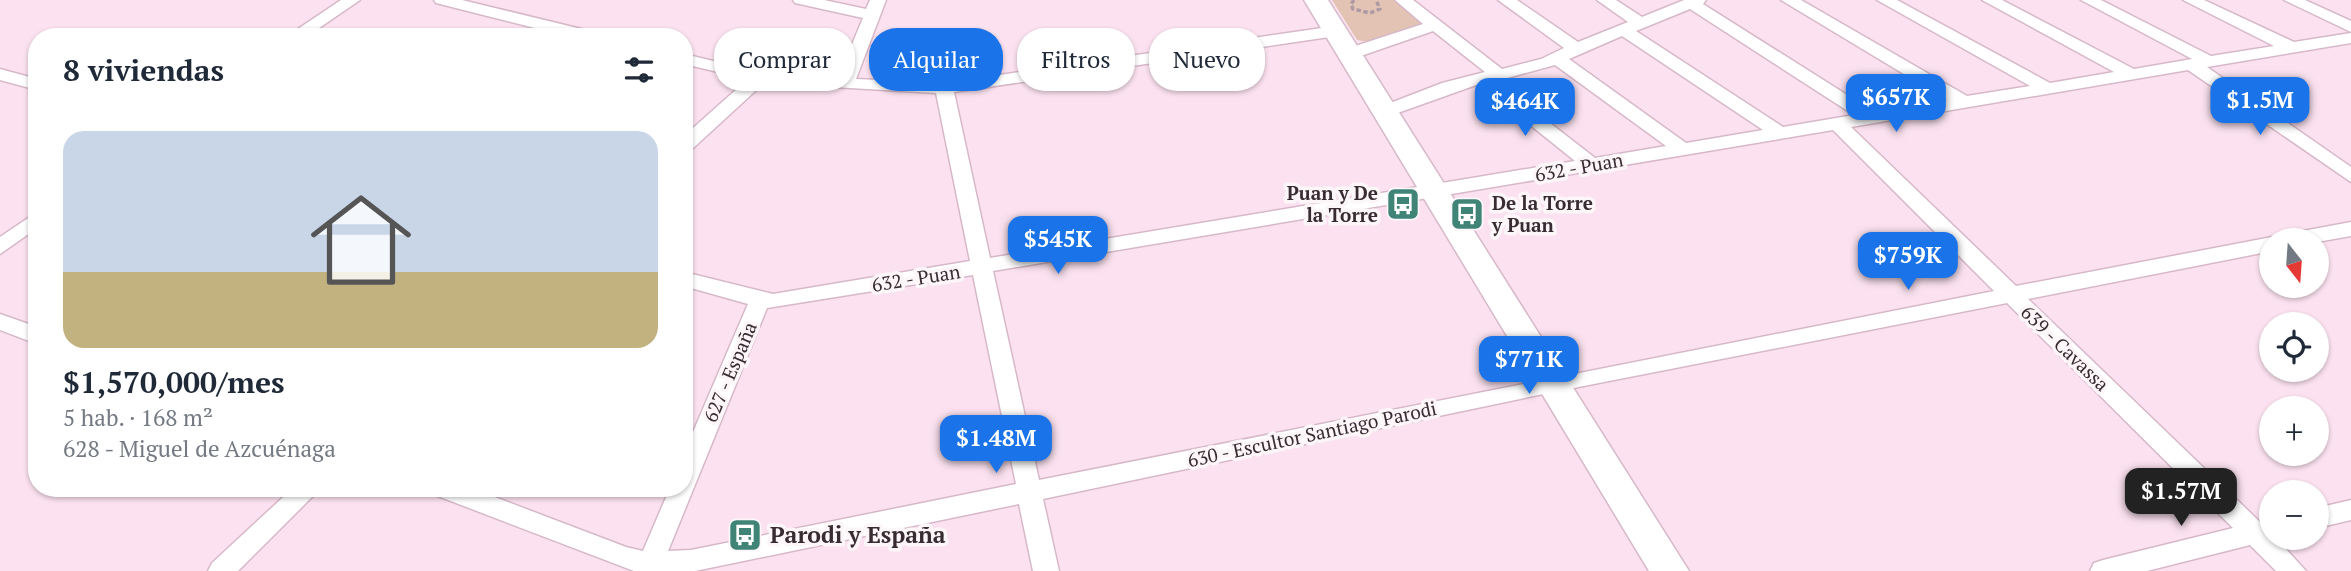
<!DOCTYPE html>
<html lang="es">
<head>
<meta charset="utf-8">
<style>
	body { margin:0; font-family:"PT Serif",serif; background:#f2f2f3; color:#1f2937; height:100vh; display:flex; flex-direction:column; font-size:26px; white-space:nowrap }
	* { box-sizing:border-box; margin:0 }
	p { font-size:23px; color:#747a83 }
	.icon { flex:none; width:38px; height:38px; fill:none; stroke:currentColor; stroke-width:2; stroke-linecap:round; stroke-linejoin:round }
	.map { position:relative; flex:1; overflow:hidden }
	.details { position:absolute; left:28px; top:28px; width:665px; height:469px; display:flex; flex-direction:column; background:#fff; border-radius:28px; box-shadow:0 2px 5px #0004 }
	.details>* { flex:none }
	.top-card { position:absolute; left:714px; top:28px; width:665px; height:63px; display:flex; gap:14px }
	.needle { width:46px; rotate:163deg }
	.controls { position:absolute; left:2259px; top:228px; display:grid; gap:14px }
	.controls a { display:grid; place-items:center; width:70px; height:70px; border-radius:50%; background:#fff; box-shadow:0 2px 5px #0004; font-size:35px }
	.price { position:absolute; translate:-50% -60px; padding:0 16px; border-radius:14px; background:#1a73e8; color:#fff; font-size:23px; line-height:46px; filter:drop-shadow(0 2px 4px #0008) }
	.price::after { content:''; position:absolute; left:50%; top:42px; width:21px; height:16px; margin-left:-10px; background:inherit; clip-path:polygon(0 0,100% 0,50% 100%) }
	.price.active { background:#222; color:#fff }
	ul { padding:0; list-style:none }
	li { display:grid; align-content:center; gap:14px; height:371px; padding:0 35px }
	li+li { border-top:2px solid #e0e1e3 }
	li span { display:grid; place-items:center; height:217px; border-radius:21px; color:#555 }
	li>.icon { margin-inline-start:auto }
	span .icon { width:126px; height:126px; fill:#fffc; stroke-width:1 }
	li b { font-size:30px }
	h2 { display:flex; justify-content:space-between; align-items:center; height:84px; padding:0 35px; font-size:30px }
	.chip { padding:0 24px; border-radius:28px; background:#fff; box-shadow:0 2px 5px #0004; font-size:24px; line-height:63px }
	.chip.active { background:#1a73e8; color:#fff }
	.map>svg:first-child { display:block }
	.green { fill:#e3c4b4 }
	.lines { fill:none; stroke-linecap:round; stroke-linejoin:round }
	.street-casing { stroke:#d7b8c9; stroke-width:3 }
	.secondary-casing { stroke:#d7b8c9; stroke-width:3 }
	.path { stroke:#ae9aa5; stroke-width:3.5; stroke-dasharray:4.5 2.5; stroke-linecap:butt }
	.street { fill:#fff; fill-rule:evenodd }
	.secondary { fill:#fff; fill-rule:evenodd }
	.labels { text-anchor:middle; stroke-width:7; stroke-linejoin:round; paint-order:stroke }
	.street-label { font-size:19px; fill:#382c32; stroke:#fcf6f9 }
	.poi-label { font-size:19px; font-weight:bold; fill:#382c32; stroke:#fcf6f9; text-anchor:end }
	.near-poi-label { font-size:23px; font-weight:bold; fill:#382c32; stroke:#fcf6f9; text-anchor:start }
</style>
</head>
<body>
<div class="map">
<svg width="2351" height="571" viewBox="0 0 2351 571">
	<rect width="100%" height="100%" fill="#fce2f0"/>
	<path class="green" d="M1332 0H1395L1425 23 1367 42 1357 40Z"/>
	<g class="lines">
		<defs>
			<g id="street">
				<path d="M341 0H360L306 37H286Z"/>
				<path d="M434 0H462L598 33 600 37H571L436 3Z"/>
				<path d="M793 0H824L866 9 870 0H886L856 79 944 83 1336 26 1344 31 1336 36 954 92 990 258 1575 161 1479 84 1392 115H1380L1377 111 1380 107 1442 83 1485 72 1433 31 1355 58H1343L1340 54 1343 50 1423 24 1395 0H1413L1502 69 1541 59 1564 48 1498 0H1517L1578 42 1628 22 1597 0H1616L1642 17 1684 0H1706L1703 4 1874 112 1947 100 1781 0H1801L1967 96 2030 86 1877 0H1897L2050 83 2114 72 1982 0H2002L2134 69 2192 59 2081 0H2101L2211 56 2274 46 2183 0H2204L2294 42 2351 33V43L2207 67 2351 167V182L2188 70 1851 127 2016 286 2272 237 2279 239 2272 240V251L2028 299 2260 522H2272V537H2275L2306 571H2276L2250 545 2147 571H2090L2094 563 2103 560 2233 528 2007 303 1553 392 1043 499 1059 571H1033L1019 504 695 571H634L435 495 432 488H471L626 547 643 551 670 488H684V453L748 304 684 286V272L773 294 970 261 936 93 764 83 691 150 684 152V136L748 79 684 64V54L777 76 838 78 863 18 795 3ZM1690 9 1854 115 1783 127 1636 31ZM1622 36 1763 130 1686 143 1569 59ZM1555 65 1666 146 1595 158 1496 81ZM1833 130 1994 291 1039 480 993 271ZM973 275 1016 484 691 550 668 551 767 308Z"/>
				<path d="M2284 0H2305L2351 21V32Z"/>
				<path d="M0 69 37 79V90L0 80Z"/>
				<path d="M37 212V228L0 254V237Z"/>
				<path d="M2351 222V236L2317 242 2282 240 2292 233Z"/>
				<path d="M0 314 37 327V344L0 330Z"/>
				<path d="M293 488H321L238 571H208L212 563Z"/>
				<path d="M2351 500V520L2317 528V508Z"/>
			</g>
			<path id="secondary" d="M1304 0H1328L1689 571H1649Z"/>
		</defs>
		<use href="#street" class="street-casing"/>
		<use href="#secondary" class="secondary-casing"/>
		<path class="path" d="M1354 0 1351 4 1353 9 1370 13 1380 9 1376 0"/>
		<use href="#street" class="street"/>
		<use href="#secondary" class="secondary"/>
	</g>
	<defs>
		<symbol id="bus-square" viewBox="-11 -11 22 22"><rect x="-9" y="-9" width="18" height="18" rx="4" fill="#408478" stroke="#fcf6f9"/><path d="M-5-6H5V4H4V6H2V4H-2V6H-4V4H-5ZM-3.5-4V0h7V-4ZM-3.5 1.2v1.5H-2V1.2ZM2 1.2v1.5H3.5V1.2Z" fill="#fff"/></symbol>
	</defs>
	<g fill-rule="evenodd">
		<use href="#bus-square" x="1384" y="185" width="38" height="38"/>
		<use href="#bus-square" x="1448" y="195" width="38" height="38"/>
		<use href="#bus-square" x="726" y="516" width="38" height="38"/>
	</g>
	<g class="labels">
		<g class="street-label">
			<text transform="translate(1579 167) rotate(-10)" y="7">632 - Puan</text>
			<text transform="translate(916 278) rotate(-9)" y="7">632 - Puan</text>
			<text transform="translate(2065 348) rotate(44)" y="7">639 - Cavassa</text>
			<text transform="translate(730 372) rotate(-67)" y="7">627 - España</text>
			<text transform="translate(1312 434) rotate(-12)" y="7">630 - Escultor Santiago Parodi</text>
		</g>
		<g class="poi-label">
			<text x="1378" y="200">Puan y De<tspan x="1378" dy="22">la Torre</tspan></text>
			<text x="1492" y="210" text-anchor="start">De la Torre<tspan x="1492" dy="22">y Puan</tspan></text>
		</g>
		<g class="near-poi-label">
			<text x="770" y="543">Parodi y España</text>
		</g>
	</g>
</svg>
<div class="controls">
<a><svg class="needle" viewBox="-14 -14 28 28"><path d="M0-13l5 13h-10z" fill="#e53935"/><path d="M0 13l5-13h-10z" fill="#747a83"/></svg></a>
<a><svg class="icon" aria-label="locate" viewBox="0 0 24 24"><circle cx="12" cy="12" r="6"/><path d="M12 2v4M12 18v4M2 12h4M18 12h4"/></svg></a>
<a>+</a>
<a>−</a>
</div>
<b class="price" style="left:1896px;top:134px">$657K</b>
<b class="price" style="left:2260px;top:137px">$1.5M</b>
<b class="price" style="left:1525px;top:138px">$464K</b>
<b class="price" style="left:1058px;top:276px">$545K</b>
<b class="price" style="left:1908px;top:292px">$759K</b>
<b class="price" style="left:1529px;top:396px">$771K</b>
<b class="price" style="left:996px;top:475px">$1.48M</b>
<b class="price active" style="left:2181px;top:528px">$1.57M</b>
<div class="top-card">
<a class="chip">Comprar</a>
<a class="chip active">Alquilar</a>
<a class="chip">Filtros</a>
<a class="chip">Nuevo</a>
</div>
<section class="details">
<h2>8 viviendas<svg class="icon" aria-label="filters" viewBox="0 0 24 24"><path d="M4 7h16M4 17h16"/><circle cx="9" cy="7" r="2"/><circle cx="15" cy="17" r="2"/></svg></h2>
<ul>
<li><span style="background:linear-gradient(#c9d6e8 65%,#c2b280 0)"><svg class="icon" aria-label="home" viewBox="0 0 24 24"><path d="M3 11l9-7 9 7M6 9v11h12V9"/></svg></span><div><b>$1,570,000/mes</b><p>5 hab. · 168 m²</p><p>628 - Miguel de Azcuénaga</p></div></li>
</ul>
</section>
</div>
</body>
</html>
